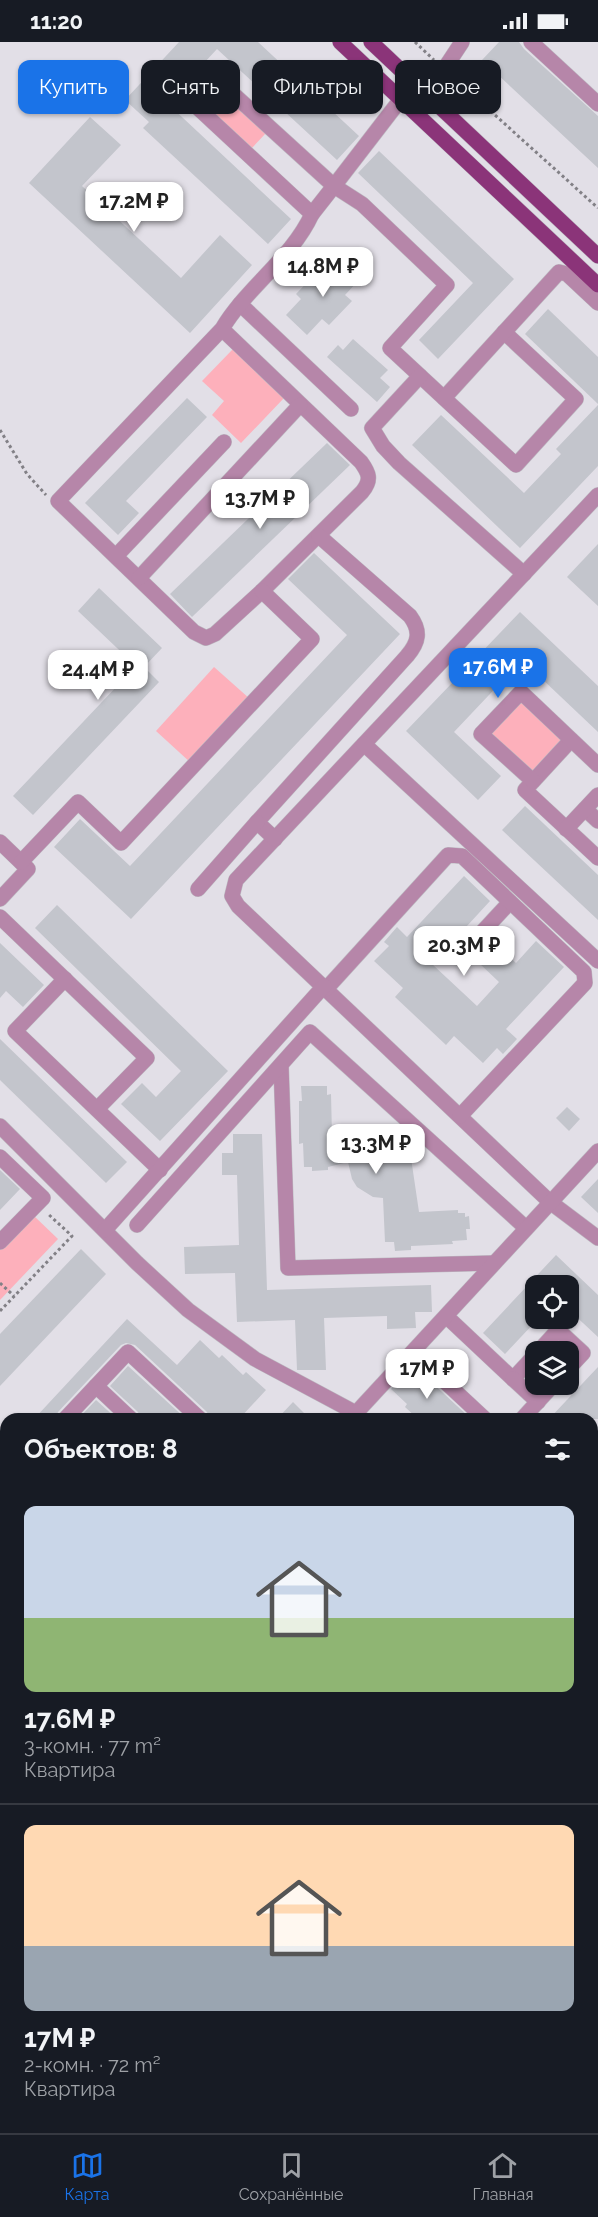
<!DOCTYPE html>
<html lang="ru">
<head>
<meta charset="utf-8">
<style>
	body { margin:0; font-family:Raleway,sans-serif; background:#242831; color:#f1f3f6; height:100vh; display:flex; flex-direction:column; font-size:22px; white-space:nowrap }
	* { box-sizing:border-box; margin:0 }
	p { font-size:20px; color:#9ea1a6 }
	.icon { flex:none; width:33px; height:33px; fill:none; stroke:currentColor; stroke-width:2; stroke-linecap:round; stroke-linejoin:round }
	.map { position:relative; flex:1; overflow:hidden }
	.side { position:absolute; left:0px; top:1371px; width:598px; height:720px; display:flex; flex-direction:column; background:#171b24; border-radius:18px 18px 0 0; box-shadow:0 2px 4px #0004 }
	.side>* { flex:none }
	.top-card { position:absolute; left:18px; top:18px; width:562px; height:54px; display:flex; gap:12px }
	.controls { position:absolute; left:525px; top:1233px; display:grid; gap:12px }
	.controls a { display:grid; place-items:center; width:54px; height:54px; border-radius:12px; background:#171b24; box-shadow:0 2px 4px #0004; font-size:30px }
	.price { position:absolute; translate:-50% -51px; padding:0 14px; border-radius:12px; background:#fff; color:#222; font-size:20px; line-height:39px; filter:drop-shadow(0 2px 3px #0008) }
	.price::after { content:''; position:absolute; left:50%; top:36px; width:18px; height:14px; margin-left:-9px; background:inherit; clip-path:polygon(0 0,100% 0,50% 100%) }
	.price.active { background:#1a73e8; color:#fff }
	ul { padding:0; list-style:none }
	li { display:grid; align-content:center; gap:12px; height:318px; padding:0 24px }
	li+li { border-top:2px solid #363941 }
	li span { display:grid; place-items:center; height:186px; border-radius:12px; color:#555 }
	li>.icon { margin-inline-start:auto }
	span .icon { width:108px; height:108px; fill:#fffc; stroke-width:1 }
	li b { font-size:26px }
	h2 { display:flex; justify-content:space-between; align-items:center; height:72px; padding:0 24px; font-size:26px }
	.pill { padding:0 21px; border-radius:12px; background:#171b24; box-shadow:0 2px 4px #0004; font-size:21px; line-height:54px }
	.pill.active { background:#1a73e8; color:#fff }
	.status { display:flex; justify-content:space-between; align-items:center; height:42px; padding:0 30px; background:#171b24; direction:ltr }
	.status svg { height:16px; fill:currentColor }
	.tab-bar { display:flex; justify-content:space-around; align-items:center; height:84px; border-top:2px solid #363941; background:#171b24; font-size:16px; color:#9ea1a6 }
	.tab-bar a { display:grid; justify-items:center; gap:3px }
	.tab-bar .active { color:#1a73e8 }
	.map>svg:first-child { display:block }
	.green { fill:#fdb0bb }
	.forest { fill:#dd8492 }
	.building { fill:#c3c5cc }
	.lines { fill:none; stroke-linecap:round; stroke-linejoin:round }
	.minor-casing { stroke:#bdbbc2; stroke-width:16 }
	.major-casing { stroke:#bdbbc2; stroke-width:16 }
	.path { stroke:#828086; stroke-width:3; stroke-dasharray:3 3; stroke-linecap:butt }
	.minor { stroke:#b686a9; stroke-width:15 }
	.major { stroke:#8b3479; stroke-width:15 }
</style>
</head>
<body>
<div class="status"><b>11:20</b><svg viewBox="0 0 49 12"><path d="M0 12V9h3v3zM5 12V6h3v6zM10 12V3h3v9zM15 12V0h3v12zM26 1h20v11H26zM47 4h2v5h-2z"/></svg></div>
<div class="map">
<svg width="598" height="2091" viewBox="0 0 598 2091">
	<rect width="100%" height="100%" fill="#e2dfe7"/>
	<g class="green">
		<path d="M222 50 266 91 251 107 207 66Z"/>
		<path d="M233 307 284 356 241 401 212 373 224 359 202 339Z"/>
		<path d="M214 625 250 657 191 721 156 689Z"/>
		<path d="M520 656 566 698 533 734 486 691Z"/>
		<path d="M33 1173 58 1197 0 1258V1208Z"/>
		<path d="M598 1432V1544L593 1549 592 1438Z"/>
		<path d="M6 1996V2085H90V2091H0V2002Z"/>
	</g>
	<path class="forest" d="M0 1803 6 1805V1955L0 1959Z"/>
	<g class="building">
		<path d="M179 0H258L359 94 337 118 217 7 167 61 291 177 268 202 143 86 149 80 125 58Z"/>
		<path d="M499 0H519L524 7 598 74V126L482 18Z"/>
		<path d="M90 75 121 103 82 144 181 236 220 193 252 223 190 291 29 141Z"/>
		<path d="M379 109 514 237 438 317 419 298 473 241 358 131Z"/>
		<path d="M338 218 359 238 345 253 352 259 329 283 322 277 307 293 286 273 301 257 296 252 319 228 324 233Z"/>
		<path d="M548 267 598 315V362L525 292Z"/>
		<path d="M353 297 388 328 380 336 390 345 377 360 327 315 338 303 343 308Z"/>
		<path d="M187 356 207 375 126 459 139 471 118 493 85 461Z"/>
		<path d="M598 363V424L520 506 412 403 441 373 524 451 561 412 556 407Z"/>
		<path d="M327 401 350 423 192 575 170 552Z"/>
		<path d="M598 502V564L567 535Z"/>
		<path d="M314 511 400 592 131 877 54 805 80 777 130 824 347 593 288 537Z"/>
		<path d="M99 546 162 606 144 625 159 640 33 773 13 754 136 624 78 569Z"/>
		<path d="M520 570 598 644V690L522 618 454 690 501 734 478 758 406 689Z"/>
		<path d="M525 764 598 833V878L502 788Z"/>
		<path d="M464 834 490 859 432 922 477 964 499 940 480 922 497 903 516 921 536 899 564 925 506 987 517 997 503 1012 497 1006 483 1021 454 994 446 1003 395 955 403 946 374 919 389 904 384 900 397 885 407 895Z"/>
		<path d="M57 863 228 1029 160 1099 121 1062 142 1041 156 1055 181 1029 35 886Z"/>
		<path d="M0 901 44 943 23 965 6 949 0 956Z"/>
		<path d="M0 997 127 1120 106 1141 0 1038Z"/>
		<path d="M301 1044H327V1053L331 1052 332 1093 358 1092 382 1094 400 1100 405 1104 411 1116 419 1170 458 1168V1171H465V1175L469 1174 470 1187H466L467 1198 452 1199 453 1202 411 1204V1208L395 1209 394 1200H385L383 1156 373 1155 357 1145 352 1137 348 1120 328 1125V1128L312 1129V1125H304L303 1101 299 1102V1059H302Z"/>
		<path d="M567 1065 580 1077 569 1089 556 1076Z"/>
		<path d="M233 1092H262L267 1248 431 1243 432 1270H415L416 1286 387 1287V1274L324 1276 326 1328H297L295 1278 237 1280 235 1231 185 1232 184 1205 239 1203 237 1133H222V1111H233Z"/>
		<path d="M0 1128 20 1147 0 1168Z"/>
		<path d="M598 1137V1171L581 1155Z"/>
		<path d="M81 1207 106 1232 0 1344V1292Z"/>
		<path d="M556 1213 598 1253V1295L568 1267V1244H536V1279L505 1312 483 1291Z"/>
		<path d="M127 1277 177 1323 200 1298 219 1316 222 1313 243 1333 246 1330 266 1348 239 1377H210L207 1370 135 1303 126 1301 121 1303 58 1370 55 1377H34Z"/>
		<path d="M128 1324 186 1377H141L138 1370 110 1344Z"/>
		<path d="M598 1325V1377H549Z"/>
		<path d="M406 1331 419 1342 426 1335 471 1377H418L405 1365 407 1362 391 1347Z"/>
		<path d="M96 1358 117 1377H78Z"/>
		<path d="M293 1360 310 1377H277Z"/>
	</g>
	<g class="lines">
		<defs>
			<g id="minor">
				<path d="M531 0 598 62"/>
				<path d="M427 53 462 0"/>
				<path d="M312 172 334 144 362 162 447 243 390 306 516 423 576 357 504 290"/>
				<path d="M240 262 351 367"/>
				<path d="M222 287 361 420C369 431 372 438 362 450L262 549 215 592 206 596 194 590 58 459 222 287C247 245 292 216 312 172L198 66 221 41 334 144 401 57 415 42"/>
				<path d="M420 334 372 386 383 404 399 421 524 532"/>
				<path d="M444 356 559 230 567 232 598 261"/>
				<path d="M598 453 236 838 232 854 238 864 550 1160 598 1196"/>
				<path d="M116 514 224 400"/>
				<path d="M139 536 300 363"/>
				<path d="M571 698 525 748 598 816"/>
				<path d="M364 702 598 919"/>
				<path d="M533 739 481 692 521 650 598 723"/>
				<path d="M585 767 598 779"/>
				<path d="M566 787 598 753"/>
				<path d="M275 797 257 780 407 614C419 600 421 589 410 574L319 494"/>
				<path d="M0 800 28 827 0 857"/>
				<path d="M21 820 78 760 121 801 312 597 262 549"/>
				<path d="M198 847 257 780"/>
				<path d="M0 875 147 1016 97 1067"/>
				<path d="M472 901 510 860"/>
				<path d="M65 937 15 989 160 1128"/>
				<path d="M326 947 448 813 462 814 584 930 585 941 460 1074"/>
				<path d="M281 1023 288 1226 494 1221"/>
				<path d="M0 1084 137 1221 188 1268 255 1317 356 1371 362 1377"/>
				<path d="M0 1115 43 1156 0 1200"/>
				<path d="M137 1183 310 990 526 1186"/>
				<path d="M105 1188 324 944"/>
				<path d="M446 1274 513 1337 536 1312"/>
				<path d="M413 1310 485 1377"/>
				<path d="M538 1310 558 1288 583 1311 568 1327"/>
				<path d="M513 1337 538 1360"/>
				<path d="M96 1344 131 1377"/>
				<path d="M356 1371 598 1109"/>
				<path d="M65 1377 128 1310 200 1377"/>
				<path d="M522 1377 554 1342"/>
				<path d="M592 1421 598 1415"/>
				<path d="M592 1560 598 1554"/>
				<path d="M0 1566 6 1559"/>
				<path d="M592 1692 598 1686"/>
				<path d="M0 1756 6 1757"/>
				<path d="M592 1777 598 1771"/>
				<path d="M592 2019H598"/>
				<path d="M444 2085 448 2091"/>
				<path d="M308 2091 317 2085"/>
			</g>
			<g id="major">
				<path d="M340 0 598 243"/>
				<path d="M371 0 598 214"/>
			</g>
		</defs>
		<use href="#minor" class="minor-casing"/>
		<use href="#major" class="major-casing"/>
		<g class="path">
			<path d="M415 0 434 18"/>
			<path d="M455 37 598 166"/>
			<path d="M0 388 27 432 46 453"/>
			<path d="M0 1241 14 1254"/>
			<path d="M0 1269 72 1194 47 1171"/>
			<path d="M592 1498 598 1493"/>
			<path d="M0 1808 6 1810"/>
			<path d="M0 1973 6 1966"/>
			<path d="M0 2022 6 2016"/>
			<path d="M0 2035 6 2029"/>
		</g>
		<use href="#minor" class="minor"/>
		<use href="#major" class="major"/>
	</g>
</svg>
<div class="controls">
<a><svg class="icon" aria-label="locate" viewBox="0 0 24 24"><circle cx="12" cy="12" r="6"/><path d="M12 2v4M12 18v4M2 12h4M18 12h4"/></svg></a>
<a><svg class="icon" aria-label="layers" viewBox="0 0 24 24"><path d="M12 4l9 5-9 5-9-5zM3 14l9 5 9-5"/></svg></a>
</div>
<b class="price" style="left:134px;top:191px">17.2M ₽</b>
<b class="price" style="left:323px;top:256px">14.8M ₽</b>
<b class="price" style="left:260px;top:488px">13.7M ₽</b>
<b class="price active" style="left:498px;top:657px">17.6M ₽</b>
<b class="price" style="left:98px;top:659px">24.4M ₽</b>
<b class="price" style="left:464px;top:935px">20.3M ₽</b>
<b class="price" style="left:376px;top:1133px">13.3M ₽</b>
<b class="price" style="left:427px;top:1358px">17M ₽</b>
<div class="top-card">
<a class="pill active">Купить</a>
<a class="pill">Снять</a>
<a class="pill">Фильтры</a>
<a class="pill">Новое</a>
</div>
<section class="side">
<h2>Объектов: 8<svg class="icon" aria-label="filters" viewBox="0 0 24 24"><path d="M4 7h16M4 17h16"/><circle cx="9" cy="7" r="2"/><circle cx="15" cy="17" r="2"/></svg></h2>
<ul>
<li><span style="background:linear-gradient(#c9d6e8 60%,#8fb573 0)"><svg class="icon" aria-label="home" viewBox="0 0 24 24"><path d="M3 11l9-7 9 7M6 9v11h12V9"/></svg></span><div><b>17.6M ₽</b><p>3-комн. · 77 m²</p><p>Квартира</p></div></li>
<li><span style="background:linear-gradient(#ffd9b3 65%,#9aa5b1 0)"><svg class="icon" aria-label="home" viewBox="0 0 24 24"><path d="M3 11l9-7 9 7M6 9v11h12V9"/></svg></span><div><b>17M ₽</b><p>2-комн. · 72 m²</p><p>Квартира</p></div></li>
</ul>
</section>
</div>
<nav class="tab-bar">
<a class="active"><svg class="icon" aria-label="map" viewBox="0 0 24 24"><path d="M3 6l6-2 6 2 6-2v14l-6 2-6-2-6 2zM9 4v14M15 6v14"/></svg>Карта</a>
<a><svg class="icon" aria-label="saved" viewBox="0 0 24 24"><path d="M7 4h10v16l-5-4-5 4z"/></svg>Сохранённые</a>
<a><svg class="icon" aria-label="home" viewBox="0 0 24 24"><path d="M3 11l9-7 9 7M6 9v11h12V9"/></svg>Главная</a>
</nav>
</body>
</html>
